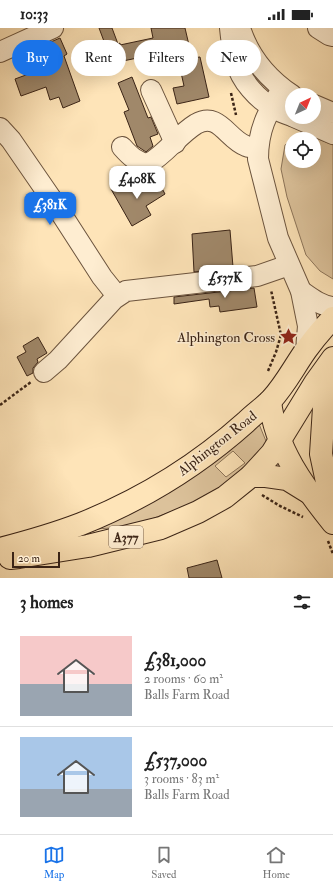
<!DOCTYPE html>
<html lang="en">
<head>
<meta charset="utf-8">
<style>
	body { margin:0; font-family:"IM FELL Double Pica",serif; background:#f2f2f2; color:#222; height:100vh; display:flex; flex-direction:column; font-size:15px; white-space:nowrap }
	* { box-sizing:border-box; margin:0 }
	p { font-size:13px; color:#767676 }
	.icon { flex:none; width:22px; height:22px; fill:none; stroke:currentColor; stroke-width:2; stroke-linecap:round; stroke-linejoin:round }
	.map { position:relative; height:550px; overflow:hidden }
	.panel { display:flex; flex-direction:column; background:#fff; flex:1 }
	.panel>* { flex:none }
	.top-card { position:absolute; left:12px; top:12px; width:309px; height:36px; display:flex; gap:8px }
	.needle { width:26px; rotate:43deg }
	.buttons { position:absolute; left:285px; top:60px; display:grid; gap:8px }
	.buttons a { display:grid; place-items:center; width:36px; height:36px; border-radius:50%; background:#fff; box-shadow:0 4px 16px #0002; font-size:20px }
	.scale { position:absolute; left:12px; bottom:10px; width:48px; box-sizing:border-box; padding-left:4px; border:2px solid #3b2416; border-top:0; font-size:11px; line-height:14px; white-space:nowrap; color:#3b2416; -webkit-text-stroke:3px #feedd1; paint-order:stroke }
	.price { position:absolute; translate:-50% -34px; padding:0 9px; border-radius:8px; background:#fff; color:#222; font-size:13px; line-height:26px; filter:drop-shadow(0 1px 2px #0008) }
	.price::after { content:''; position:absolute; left:50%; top:24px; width:12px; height:9px; margin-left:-6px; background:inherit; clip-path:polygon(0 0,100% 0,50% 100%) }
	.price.active { background:#1a73e8; color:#fff }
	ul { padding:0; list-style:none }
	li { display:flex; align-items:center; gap:12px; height:100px; padding:0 20px }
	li+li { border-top:1px solid #e0e0e0 }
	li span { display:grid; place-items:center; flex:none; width:112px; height:80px; border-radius:0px; color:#555 }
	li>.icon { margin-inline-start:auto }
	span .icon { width:48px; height:48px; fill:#fffc; stroke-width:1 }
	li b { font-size:17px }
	h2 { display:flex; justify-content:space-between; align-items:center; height:48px; padding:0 20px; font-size:17px }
	.chip { padding:0 14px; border-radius:18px; background:#fff; box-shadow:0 4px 16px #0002; font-size:14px; line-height:36px }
	.chip.active { background:#1a73e8; color:#fff }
	.status { display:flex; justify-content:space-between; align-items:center; height:28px; padding:0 20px; background:#fff; direction:ltr }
	.status svg { height:11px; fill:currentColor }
	.menu { display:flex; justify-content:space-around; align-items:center; height:56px; border-top:1px solid #e0e0e0; background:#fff; font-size:11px; color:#767676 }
	.menu a { display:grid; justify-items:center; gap:2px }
	.menu .active { color:#1a73e8 }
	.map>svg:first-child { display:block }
	.grass { fill:#ddc39c; stroke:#8c7459; fill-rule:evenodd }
	.building { fill:#a0886a; stroke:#3b2416 }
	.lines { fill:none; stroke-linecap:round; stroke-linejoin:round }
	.minor-casing { stroke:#6c543e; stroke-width:22 }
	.major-casing { stroke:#3b2416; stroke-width:24 }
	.highway-casing { stroke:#3b2416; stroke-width:24 }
	.path { stroke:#3b2416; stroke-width:2.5; stroke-dasharray:3 2; stroke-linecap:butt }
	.minor { stroke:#feedd1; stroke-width:20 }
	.major { stroke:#fee4b8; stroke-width:22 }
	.highway { stroke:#fee4b8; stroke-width:22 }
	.labels { text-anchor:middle; stroke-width:3; stroke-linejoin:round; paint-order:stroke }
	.shield { fill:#feedd1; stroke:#76604e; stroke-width:1 }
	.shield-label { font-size:13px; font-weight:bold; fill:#3b2416 }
	.poi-label { font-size:14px; fill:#3b2416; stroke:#feedd1; text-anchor:end }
	.street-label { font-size:14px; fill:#3b2416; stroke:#feedd1 }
</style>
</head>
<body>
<div class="status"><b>10:33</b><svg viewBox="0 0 49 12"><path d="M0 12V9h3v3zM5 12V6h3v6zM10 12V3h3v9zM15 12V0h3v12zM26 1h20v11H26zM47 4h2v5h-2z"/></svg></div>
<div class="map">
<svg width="333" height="550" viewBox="0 0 333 550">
	<rect width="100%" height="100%" fill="#fee4b8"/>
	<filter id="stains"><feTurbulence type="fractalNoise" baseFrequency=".005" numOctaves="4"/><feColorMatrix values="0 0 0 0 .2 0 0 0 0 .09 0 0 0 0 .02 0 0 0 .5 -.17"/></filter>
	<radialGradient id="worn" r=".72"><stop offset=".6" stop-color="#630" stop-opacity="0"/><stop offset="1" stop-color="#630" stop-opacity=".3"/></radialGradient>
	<g class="grass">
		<path d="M301 104 333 117V251L320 243 306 227 287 169 281 141 285 117 292 112V133H314V111H293Z"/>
		<path d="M259 396 268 418 228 455 189 477 149 492 122 499 97 501 179 458 212 435ZM233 423 245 435 226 449 215 438Z"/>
	</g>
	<g class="building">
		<path d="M99 0H112L118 16 120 15V17L153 10 151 0H185L192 30 200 29 209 69 177 76 173 60 184 58 176 22 118 34 116 31 111 32Z"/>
		<path d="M60 10 67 26 64 28 80 73 63 80 59 69 50 72 46 59 21 68 15 51 48 39 39 19Z"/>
		<path d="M132 49 148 90 151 89 158 106 150 109 153 118 146 124 137 118 124 84 129 82 118 55Z"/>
		<path d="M129 151 138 165 158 153 165 166 146 178 151 187 132 198 111 161Z"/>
		<path d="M230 202 233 239 194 244 192 206Z"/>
		<path d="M254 260 257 279 220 284 219 278 210 279 209 271 174 276V269Z"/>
		<path d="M38 309 47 325 37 331 38 334 33 340V345L27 348 17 329 26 324 23 318Z"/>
		<path d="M217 532 222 550H189L187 540Z"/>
	</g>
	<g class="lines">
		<defs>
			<g id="minor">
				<path d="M230 0C231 11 233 23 236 34 241 53 257 71 275 81 280 84 286 86 292 88"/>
				<path d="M240 0C249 28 268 51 292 67"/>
				<path d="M318 0 329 7 333 8"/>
				<path d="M0 24 53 0"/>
				<path d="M282 61C267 86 258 101 258 131L278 210 301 263 308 298 306 322"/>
				<path d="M151 62 175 115"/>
				<path d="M314 77 333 85"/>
				<path d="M294 89 333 106"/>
				<path d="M0 100 11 112 53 173 102 249 114 264 120 266"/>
				<path d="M122 119C130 128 136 134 148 136 167 125 178 107 196 96 219 83 227 111 246 118 249 120 254 119 258 119"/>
				<path d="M301 263C311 270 321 278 333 279"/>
				<path d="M44 344 58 332 114 271 126 263 257 248 289 237"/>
			</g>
			<g id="major">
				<path d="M333 334 325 364 321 426 333 482"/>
				<path d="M270 373C275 420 304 459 333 495"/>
				<path d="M251 448H266L287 451 308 464"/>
			</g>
			<g id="highway">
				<path d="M0 521C27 514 55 506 81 496 141 472 198 437 246 394 254 386 263 380 271 372 285 357 294 339 306 322 314 311 323 300 333 290"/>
				<path d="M10 530 19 529 88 518 161 500 198 484 225 469 251 448 272 425 315 355 333 330"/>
			</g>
		</defs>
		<use href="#minor" class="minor-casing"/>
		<use href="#major" class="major-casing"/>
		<use href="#highway" class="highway-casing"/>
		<g class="path">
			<path d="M231 65 236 87"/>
			<path d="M268 343 276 324 281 307 271 262"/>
			<path d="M0 377 31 354"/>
			<path d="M262 467 280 478 303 489"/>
			<path d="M328 513 333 526"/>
		</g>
		<use href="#minor" class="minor"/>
		<use href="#major" class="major"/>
		<use href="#highway" class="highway"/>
	</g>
	<defs>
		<symbol id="sight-bare" viewBox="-9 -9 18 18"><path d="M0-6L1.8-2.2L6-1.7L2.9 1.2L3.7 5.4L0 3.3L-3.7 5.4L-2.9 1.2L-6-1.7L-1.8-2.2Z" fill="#8f2418" stroke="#feedd1" stroke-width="2.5" paint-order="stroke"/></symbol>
	</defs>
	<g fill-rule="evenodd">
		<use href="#sight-bare" x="276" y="296" width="25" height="25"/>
	</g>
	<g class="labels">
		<rect class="shield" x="109" y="498" width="34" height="22" rx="3"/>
		<g class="shield-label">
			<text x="126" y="514">A377</text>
		</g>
		<g class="poi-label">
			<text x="275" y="314">Alphington Cross</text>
		</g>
		<g class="street-label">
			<text transform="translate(217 415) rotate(-38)" y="5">Alphington Road</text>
		</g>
	</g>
	<rect width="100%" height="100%" filter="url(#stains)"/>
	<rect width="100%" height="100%" fill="url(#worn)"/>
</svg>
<div class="buttons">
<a><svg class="needle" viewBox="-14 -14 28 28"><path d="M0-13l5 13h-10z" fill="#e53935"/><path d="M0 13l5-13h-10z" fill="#767676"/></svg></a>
<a><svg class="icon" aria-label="locate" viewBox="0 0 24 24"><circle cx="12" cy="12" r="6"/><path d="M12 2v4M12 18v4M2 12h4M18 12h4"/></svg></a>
</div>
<div class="scale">20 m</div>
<b class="price" style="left:137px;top:172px">£408K</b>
<b class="price active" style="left:50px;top:198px">£381K</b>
<b class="price" style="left:225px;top:271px">£537K</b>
<div class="top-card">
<a class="chip active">Buy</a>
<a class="chip">Rent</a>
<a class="chip">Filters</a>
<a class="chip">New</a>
</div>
</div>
<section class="panel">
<h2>3 homes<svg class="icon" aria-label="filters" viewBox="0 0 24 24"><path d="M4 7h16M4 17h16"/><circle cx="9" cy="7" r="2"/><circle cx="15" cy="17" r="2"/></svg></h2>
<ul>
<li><span style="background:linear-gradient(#f6c9c9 60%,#9aa5b1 0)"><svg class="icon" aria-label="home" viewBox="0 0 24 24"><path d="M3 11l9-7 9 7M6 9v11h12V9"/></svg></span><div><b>£381,000</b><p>2 rooms · 60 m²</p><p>Balls Farm Road</p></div></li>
<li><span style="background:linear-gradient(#a9c7e8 65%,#9aa5b1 0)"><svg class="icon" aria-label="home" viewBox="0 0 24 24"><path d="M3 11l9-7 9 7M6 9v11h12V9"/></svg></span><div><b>£537,000</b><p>3 rooms · 83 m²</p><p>Balls Farm Road</p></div></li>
</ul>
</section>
<nav class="menu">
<a class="active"><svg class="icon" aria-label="map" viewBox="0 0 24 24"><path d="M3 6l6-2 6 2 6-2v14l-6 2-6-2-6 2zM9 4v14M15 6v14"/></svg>Map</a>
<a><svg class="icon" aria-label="saved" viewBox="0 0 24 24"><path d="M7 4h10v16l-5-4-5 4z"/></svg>Saved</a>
<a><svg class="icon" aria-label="home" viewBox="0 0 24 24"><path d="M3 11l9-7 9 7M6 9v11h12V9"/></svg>Home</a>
</nav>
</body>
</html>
